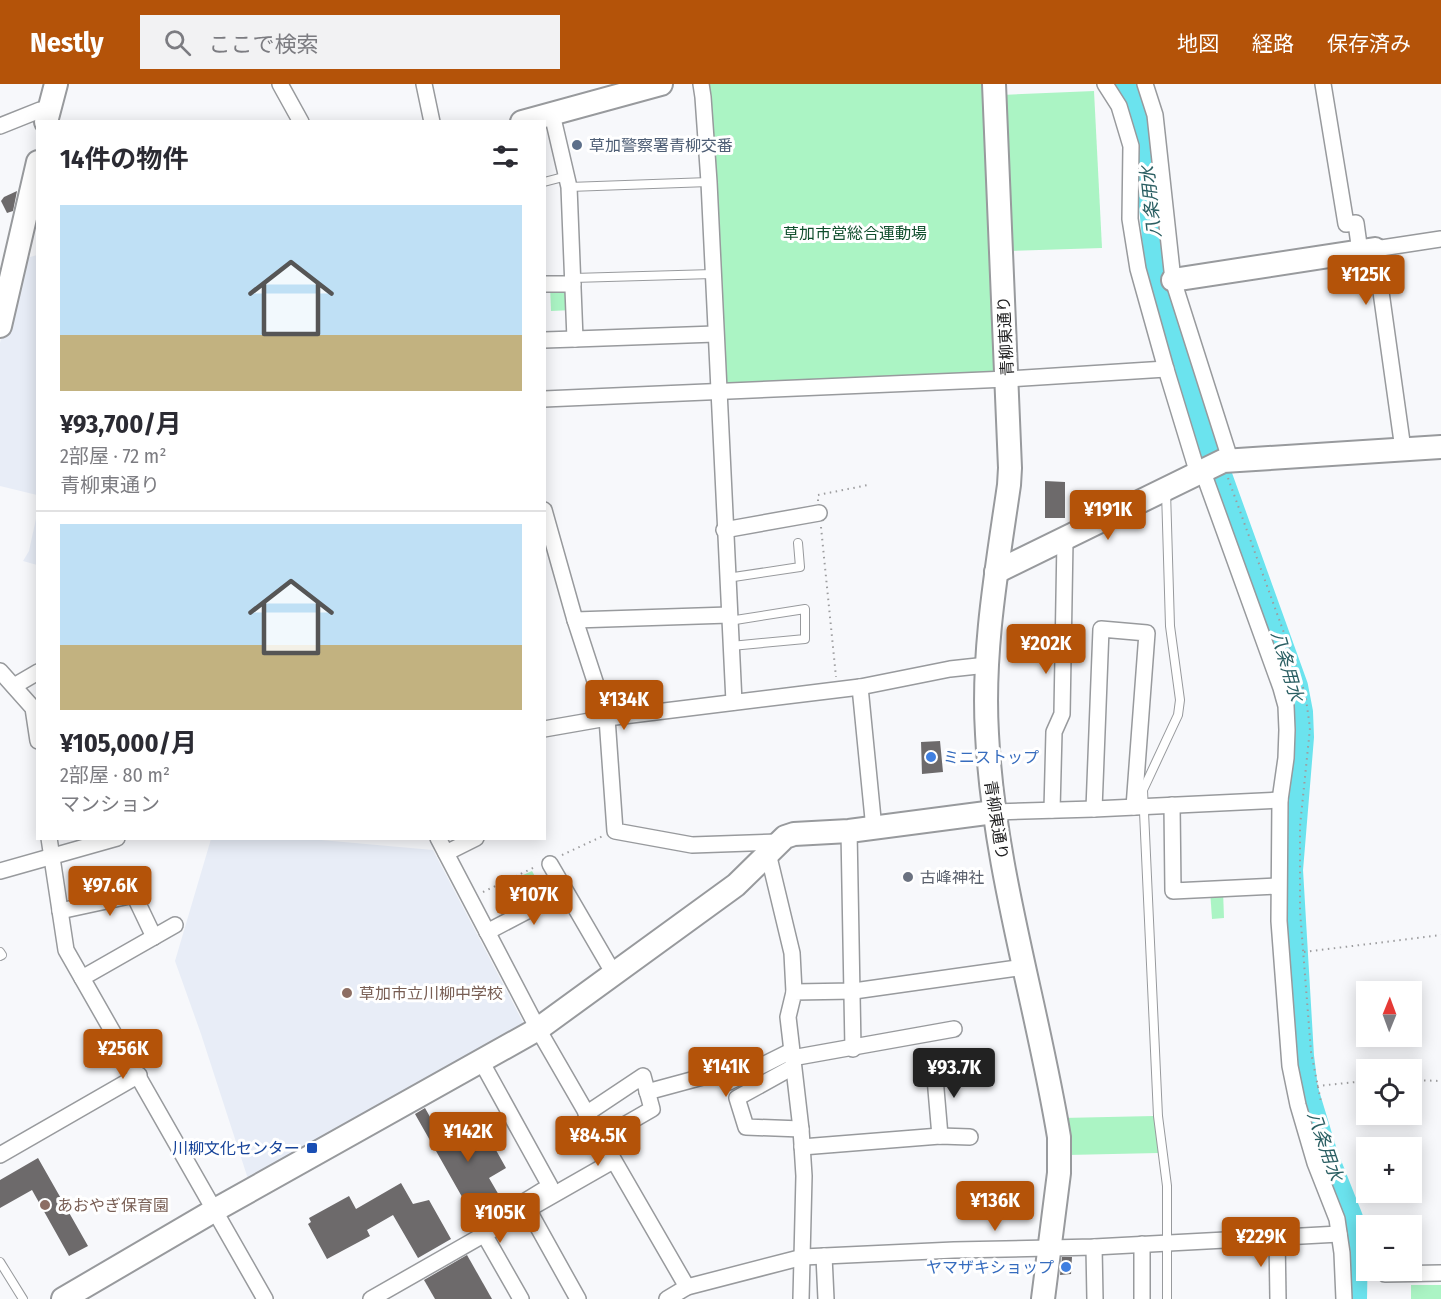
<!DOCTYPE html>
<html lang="ja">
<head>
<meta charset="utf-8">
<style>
	body { margin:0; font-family:"Fira Sans Condensed","Noto Sans JP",sans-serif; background:#f2f2f3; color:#2b2b33; height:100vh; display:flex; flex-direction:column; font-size:22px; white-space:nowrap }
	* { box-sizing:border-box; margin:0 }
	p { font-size:20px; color:#7c7c81 }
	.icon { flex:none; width:33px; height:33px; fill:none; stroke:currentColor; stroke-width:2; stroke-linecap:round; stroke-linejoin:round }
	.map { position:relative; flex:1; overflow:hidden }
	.sheet { position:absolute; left:36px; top:36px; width:510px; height:720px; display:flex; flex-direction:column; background:#fff; border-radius:0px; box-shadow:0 3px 15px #0003 }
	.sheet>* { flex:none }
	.needle { width:39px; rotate:1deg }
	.buttons { position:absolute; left:1356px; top:897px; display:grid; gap:12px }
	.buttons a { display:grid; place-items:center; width:66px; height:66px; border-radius:0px; background:#fff; box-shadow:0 3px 15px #0003; font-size:30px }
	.price { position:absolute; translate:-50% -51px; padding:0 14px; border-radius:6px; background:#b45309; color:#fff; font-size:20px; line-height:39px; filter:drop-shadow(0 2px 3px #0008) }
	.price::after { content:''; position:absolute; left:50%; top:36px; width:18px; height:14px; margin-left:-9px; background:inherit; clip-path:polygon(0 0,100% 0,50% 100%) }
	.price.active { background:#222; color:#fff }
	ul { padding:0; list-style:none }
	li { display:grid; align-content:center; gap:12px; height:318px; padding:0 24px }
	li+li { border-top:2px solid #e1e1e2 }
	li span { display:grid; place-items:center; height:186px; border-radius:0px; color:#555 }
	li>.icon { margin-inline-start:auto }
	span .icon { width:108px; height:108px; fill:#fffc; stroke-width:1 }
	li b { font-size:26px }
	h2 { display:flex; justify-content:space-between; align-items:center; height:72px; padding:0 24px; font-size:26px }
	header { display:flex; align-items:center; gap:36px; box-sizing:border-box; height:84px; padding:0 30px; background:#b45309; color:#fff }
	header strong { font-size:28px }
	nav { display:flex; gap:33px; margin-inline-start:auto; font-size:21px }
	.search { width:420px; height:54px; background:#f2f2f3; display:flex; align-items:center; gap:15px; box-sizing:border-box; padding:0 21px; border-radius:0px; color:#7c7c81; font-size:22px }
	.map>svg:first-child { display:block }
	.built { fill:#e8edf7 }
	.green { fill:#abf4c4 }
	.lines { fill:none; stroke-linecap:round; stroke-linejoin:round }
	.river { stroke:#6be3ee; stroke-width:24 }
	.building { fill:#6d6a6b }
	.lane-casing { stroke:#989a9d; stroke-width:10 }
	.street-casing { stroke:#989a9d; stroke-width:18 }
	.secondary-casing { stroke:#989a9d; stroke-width:26 }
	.path { stroke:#9d9d9f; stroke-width:2; stroke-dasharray:1.5 4.5; stroke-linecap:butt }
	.lane { stroke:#fff; stroke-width:8 }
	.street { stroke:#fff; stroke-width:15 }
	.secondary { stroke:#fff; stroke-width:22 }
	.service-dot { fill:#5c6f8a; stroke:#fff; stroke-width:2 }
	.shop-dot { fill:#3f7fe0; stroke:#fff; stroke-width:2 }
	.worship-dot { fill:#6b7280; stroke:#fff; stroke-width:2 }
	.education-dot { fill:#8d6e63; stroke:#fff; stroke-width:2 }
	.transit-dot { fill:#1a4fb4; stroke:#fff; stroke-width:2 }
	.labels { text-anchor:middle; stroke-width:6; stroke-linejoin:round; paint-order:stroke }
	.service-label { font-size:16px; fill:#4e5e75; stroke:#fff; text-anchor:start }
	.park-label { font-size:16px; fill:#104e2d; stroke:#fff }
	.street-label { font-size:16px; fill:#232324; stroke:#fff }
	.shop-label { font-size:16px; fill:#366cbe; stroke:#fff; text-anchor:start }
	.worship-label { font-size:16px; fill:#5b616d; stroke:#fff; text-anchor:start }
	.education-label { font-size:16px; fill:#785e54; stroke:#fff; text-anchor:start }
	.transit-label { font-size:16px; fill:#164399; stroke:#fff; text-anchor:end }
	.water-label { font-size:18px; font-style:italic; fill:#2b5f63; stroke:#fff }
</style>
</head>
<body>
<header>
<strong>Nestly</strong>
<div class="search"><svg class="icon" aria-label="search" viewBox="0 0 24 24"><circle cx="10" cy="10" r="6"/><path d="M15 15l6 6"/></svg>ここで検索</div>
<nav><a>地図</a><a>経路</a><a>保存済み</a></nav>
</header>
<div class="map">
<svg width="1441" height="1215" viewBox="0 0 1441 1215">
	<rect width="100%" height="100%" fill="#f7f8fb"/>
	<g class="built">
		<path d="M37 171V411L0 402V259L20 176Z"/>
		<path d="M37 430V481L23 477 29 467Z"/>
		<path d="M211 755H310L433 766 525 942 249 1098 201 950 175 877Z"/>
	</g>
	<g class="green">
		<path d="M707 0H986L1000 289 723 301Z"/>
		<path d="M1094 7 1102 164 1008 167 1001 11Z"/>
		<path d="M550 201H572L573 226 551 227Z"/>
		<path d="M532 787 547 814 537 818 523 791Z"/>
		<path d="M1210 806H1223L1224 834 1212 835Z"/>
		<path d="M1154 1032 1159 1069 1067 1071 1062 1034Z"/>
		<rect x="1411" y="1201" width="30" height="14"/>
	</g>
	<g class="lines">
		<path class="river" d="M1123 0 1135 23 1144 45 1156 176 1161 216 1211 366 1296 602 1301 628 1302 653 1291 786 1302 972 1306 1005 1326 1071 1351 1134 1356 1160 1355 1215"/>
	</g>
	<g class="building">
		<path d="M17 107 13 127 7 129 1 117 4 113Z"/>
		<path d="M1045 397 1065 398V434H1045Z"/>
		<path d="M940 657 943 688 922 690 921 658Z"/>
		<path d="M425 1024 438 1047 468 1030 472 1037 478 1034 506 1084 489 1094 507 1125 478 1141 415 1030Z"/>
		<path d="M38 1074 88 1162 69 1172 32 1106 0 1124V1096Z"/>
		<path d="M401 1099 413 1120 429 1116 451 1155 418 1174 393 1131 367 1146 370 1152 327 1175 308 1140 311 1138 309 1134 349 1112 356 1125Z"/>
		<path d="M467 1171 492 1215H435L424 1196Z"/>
		<path d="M1062 1173H1072L1071 1190 1060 1191Z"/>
	</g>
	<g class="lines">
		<defs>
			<g id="lane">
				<path d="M544 98 567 92"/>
				<path d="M569 103 709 98"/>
				<path d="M573 194 713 190"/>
				<path d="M1166 407 1170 542 1180 616 1178 631 1143 706 1158 1032 1167 1102V1215"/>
				<path d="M727 494 800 483 798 459"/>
				<path d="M729 537 805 525V555L731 562"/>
				<path d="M0 868 2 871 0 872"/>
				<path d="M0 1178 23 1215"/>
			</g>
			<g id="street">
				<path d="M280 0 301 38"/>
				<path d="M424 0 432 38"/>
				<path d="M701 0 703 13 709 98 734 618"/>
				<path d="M1105 0 1119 22 1131 62 1130 135 1138 185 1166 285 1198 390"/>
				<path d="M1145 0 1155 31 1173 196 1230 375"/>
				<path d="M1323 0 1346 140 1356 139 1360 168"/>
				<path d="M552 30 569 103 575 255 715 250"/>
				<path d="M0 42 40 26 49 28"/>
				<path d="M544 200H573"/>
				<path d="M544 256 575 255"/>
				<path d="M544 315 1007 295 1166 285"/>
				<path d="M1403 365 1375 165 1441 155"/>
				<path d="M1203 388 1281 604 1286 622 1287 646 1286 674 1280 716 1279 837 1290 982 1298 1021 1315 1079 1337 1135 1342 1169 1344 1215"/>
				<path d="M544 426 575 536 607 634 615 747 692 761 778 758"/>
				<path d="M724 446 819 429"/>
				<path d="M575 536 729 531"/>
				<path d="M0 587 33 624 38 657"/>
				<path d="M14 602 38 588"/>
				<path d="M860 603 874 745"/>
				<path d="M544 645 607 634 860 603 950 585 987 581"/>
				<path d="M1172 721 1173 807 1278 802"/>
				<path d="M1094 725 1101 545 1147 549 1134 723"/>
				<path d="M1052 726 1054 648 1062 630 1065 456"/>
				<path d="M994 728 1094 725 1280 716"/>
				<path d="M849 747 853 965"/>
				<path d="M49 754 66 866 265 1215"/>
				<path d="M438 754 538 945 687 1203"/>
				<path d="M446 769 476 754"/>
				<path d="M768 769 792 869 794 908"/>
				<path d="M550 780 614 890"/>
				<path d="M0 787 117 754"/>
				<path d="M60 827 134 811 154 853"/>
				<path d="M487 848 565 807"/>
				<path d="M82 894 175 841"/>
				<path d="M792 974 954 945"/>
				<path d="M481 977 550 1102 524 1118 578 1215"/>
				<path d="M934 982 940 1052"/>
				<path d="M793 983 737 1014 746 1043 801 1045"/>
				<path d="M647 1008 721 988 729 998 791 967"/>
				<path d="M586 1030 643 992 652 1025 600 1055"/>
				<path d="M802 1063 940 1052 970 1053"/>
				<path d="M0 1071 139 991"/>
				<path d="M484 1150 521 1215"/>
				<path d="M1277 1153 1278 1215"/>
				<path d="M1094 1163 1095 1215"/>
				<path d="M824 1172 826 1215"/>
				<path d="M1385 1190 1441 1189"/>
				<path d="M371 1215 613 1077"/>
				<path d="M667 1215 687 1203 803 1173 954 1166 1094 1163 1339 1150"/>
				<path d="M801 1215 804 1092 801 1045 788 933 794 908 854 907 1024 883"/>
				<path d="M1142 1215V1160"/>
			</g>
			<g id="secondary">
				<path d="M994 0 1010 384 1009 401C997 484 982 567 987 650 994 787 1037 919 1059 1053V1089L1043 1215"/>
				<path d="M46 38 56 0"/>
				<path d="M522 38 661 0"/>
				<path d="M1173 196 1375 165"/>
				<path d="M0 242 38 78"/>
				<path d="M996 488 1223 377 1441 363"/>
				<path d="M63 1215 215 1126 538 945 736 801 785 753 794 750 849 747 994 728"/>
			</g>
		</defs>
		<use href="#lane" class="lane-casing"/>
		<use href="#street" class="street-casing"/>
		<use href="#secondary" class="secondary-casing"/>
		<g class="path">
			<path d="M1228 394 1301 596 1306 615 1310 644 1300 742V827L1311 968 1321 1018"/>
			<path d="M818 417V411L868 401"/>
			<path d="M821 443 836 593"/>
			<path d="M562 771 603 752"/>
			<path d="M483 808 537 782"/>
			<path d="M1304 868 1441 851"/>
			<path d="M1412 996 1441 997"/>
			<path d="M1317 1002 1366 997"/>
		</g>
		<use href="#lane" class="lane"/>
		<use href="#street" class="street"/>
		<use href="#secondary" class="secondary"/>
	</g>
	<circle class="service-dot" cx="577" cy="61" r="6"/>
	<g class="shop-dot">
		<circle cx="931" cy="673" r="6"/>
		<circle cx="1066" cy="1183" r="6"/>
	</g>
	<circle class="worship-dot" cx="908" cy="793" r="6"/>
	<g class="education-dot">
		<circle cx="347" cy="909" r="6"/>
		<circle cx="45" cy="1121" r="6"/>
	</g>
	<rect class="transit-dot" x="306" y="1058" width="12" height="12" rx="3"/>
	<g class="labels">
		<g class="service-label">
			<text x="589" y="67">草加警察署青柳交番</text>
		</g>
		<g class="park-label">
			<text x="855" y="155">草加市営総合運動場</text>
		</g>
		<g class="street-label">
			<text transform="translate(1005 252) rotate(-93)" y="6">青柳東通り</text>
			<text transform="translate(997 736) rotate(81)" y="6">青柳東通り</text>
		</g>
		<g class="shop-label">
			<text x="943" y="679">ミニストップ</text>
			<text x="1054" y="1189" text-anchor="end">ヤマザキショップ</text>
		</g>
		<g class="worship-label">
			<text x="920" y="799">古峰神社</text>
		</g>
		<g class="education-label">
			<text x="359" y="915">草加市立川柳中学校</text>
			<text x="57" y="1127">あおやぎ保育園</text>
		</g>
		<g class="transit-label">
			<text x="300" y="1070">川柳文化センター</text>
		</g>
		<g class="water-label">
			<text transform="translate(1151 118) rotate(-96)" y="6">八条用水</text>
			<text transform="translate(1287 582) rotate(74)" y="6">八条用水</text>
			<text transform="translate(1325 1062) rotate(71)" y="6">八条用水</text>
		</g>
	</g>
</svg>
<div class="buttons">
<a><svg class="needle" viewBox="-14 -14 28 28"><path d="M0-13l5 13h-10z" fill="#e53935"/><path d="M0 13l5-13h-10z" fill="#7c7c81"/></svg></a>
<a><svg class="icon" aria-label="locate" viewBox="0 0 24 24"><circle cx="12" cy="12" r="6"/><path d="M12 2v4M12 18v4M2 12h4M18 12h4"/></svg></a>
<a>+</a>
<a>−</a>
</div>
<b class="price" style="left:1366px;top:222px">¥125K</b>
<b class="price" style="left:1108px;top:457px">¥191K</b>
<b class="price" style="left:1046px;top:591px">¥202K</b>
<b class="price" style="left:624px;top:647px">¥134K</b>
<b class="price" style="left:110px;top:833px">¥97.6K</b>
<b class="price" style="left:534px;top:842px">¥107K</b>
<b class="price" style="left:123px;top:996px">¥256K</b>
<b class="price" style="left:726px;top:1014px">¥141K</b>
<b class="price active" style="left:954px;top:1015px">¥93.7K</b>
<b class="price" style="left:468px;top:1079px">¥142K</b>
<b class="price" style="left:598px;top:1083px">¥84.5K</b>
<b class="price" style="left:995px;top:1148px">¥136K</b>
<b class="price" style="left:500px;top:1160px">¥105K</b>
<b class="price" style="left:1261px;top:1184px">¥229K</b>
<section class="sheet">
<h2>14件の物件<svg class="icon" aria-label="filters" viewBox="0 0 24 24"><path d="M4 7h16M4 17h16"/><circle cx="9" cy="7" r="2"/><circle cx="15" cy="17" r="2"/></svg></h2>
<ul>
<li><span style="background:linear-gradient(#bfe0f5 70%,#c2b280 0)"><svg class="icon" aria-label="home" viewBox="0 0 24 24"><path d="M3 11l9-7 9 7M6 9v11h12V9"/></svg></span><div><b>¥93,700/月</b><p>2部屋 · 72 m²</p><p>青柳東通り</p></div></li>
<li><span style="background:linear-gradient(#bfe0f5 65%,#c2b280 0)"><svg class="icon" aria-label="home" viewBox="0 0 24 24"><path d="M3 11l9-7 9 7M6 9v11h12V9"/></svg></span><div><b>¥105,000/月</b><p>2部屋 · 80 m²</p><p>マンション</p></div></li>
</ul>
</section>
</div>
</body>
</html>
